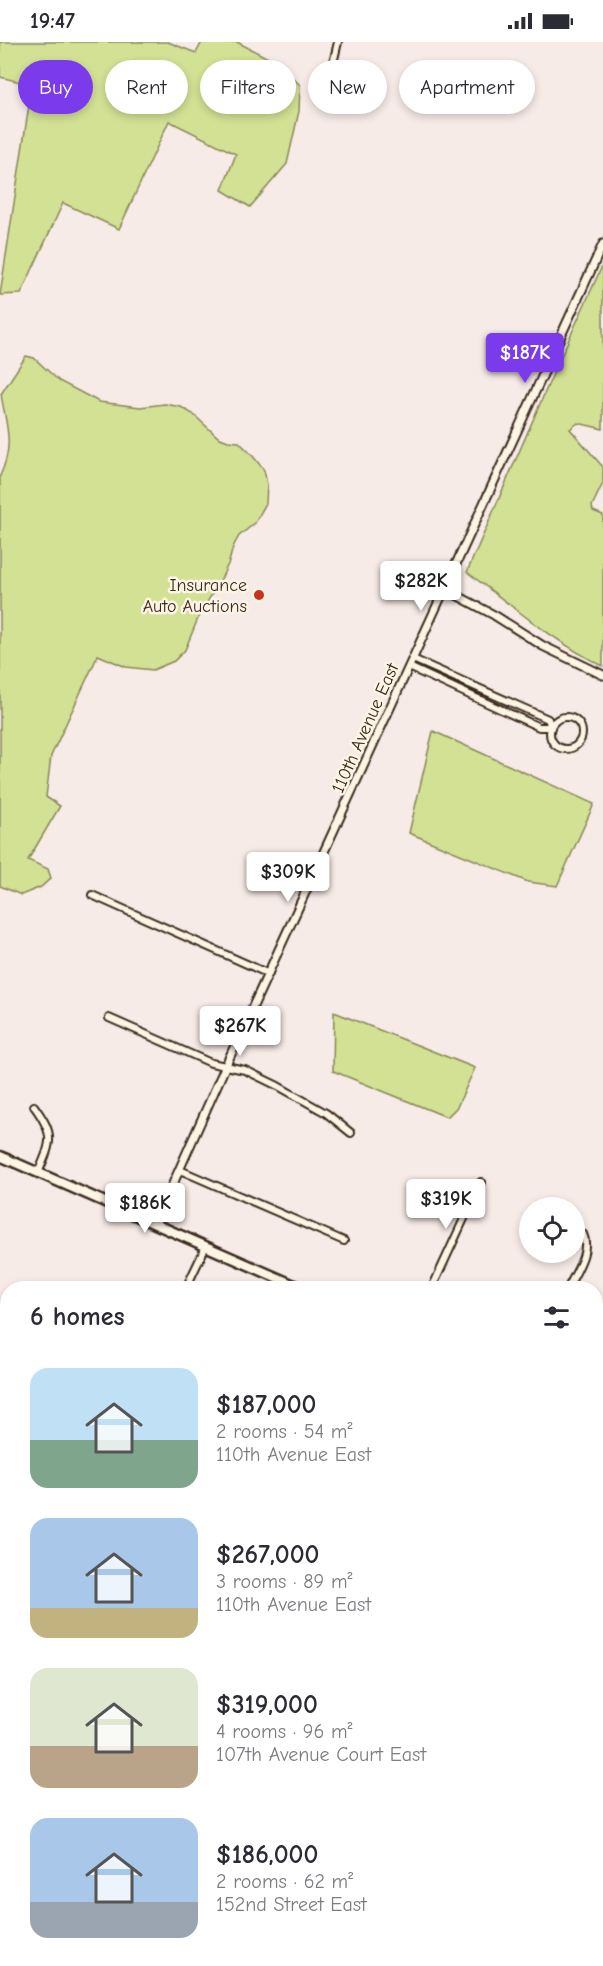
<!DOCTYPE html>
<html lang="en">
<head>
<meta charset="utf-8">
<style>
	body { margin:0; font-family:"Comic Neue",sans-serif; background:#f2f2f3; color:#2b2b33; height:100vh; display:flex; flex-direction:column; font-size:22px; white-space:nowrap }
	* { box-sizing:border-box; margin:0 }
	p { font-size:20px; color:#7c7c81 }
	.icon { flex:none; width:33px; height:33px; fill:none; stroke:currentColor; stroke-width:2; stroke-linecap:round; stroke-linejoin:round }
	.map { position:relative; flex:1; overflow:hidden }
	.side { position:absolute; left:0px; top:1239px; width:603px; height:686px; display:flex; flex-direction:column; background:#fff; border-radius:24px 24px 0 0; box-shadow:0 3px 9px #0003 }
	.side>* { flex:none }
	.hud { position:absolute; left:18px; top:18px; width:567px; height:54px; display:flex; gap:12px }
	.buttons { position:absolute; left:519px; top:1155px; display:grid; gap:12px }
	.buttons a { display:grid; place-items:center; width:66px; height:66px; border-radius:50%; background:#fff; box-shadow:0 3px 9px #0003; font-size:30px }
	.price { position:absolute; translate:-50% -51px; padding:0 14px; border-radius:6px; background:#fff; color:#222; font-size:20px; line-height:39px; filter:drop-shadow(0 2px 3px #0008) }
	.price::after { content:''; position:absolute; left:50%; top:36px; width:18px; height:14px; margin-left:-9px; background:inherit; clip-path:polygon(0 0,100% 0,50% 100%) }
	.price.selected { background:#7c3aed; color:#fff }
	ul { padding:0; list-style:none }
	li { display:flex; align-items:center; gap:18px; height:150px; padding:0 30px }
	li span { display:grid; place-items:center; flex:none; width:168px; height:120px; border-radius:18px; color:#555 }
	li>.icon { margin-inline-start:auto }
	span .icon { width:72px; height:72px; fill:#fffc; stroke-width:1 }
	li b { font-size:26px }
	h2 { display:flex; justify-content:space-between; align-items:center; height:72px; padding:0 30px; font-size:26px }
	.tag { padding:0 21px; border-radius:27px; background:#fff; box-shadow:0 3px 9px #0003; font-size:21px; line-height:54px }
	.tag.selected { background:#7c3aed; color:#fff }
	.status { display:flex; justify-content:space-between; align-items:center; height:42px; padding:0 30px; background:#fff; direction:ltr }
	.status svg { height:16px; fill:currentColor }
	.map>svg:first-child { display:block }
	.green { fill:#d2e194; stroke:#868659; stroke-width:1.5 }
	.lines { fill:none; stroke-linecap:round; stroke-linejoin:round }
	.minor-casing { stroke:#3b2a1e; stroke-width:10 }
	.tertiary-casing { stroke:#3b2a1e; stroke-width:11 }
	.secondary-casing { stroke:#3b2a1e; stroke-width:13 }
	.minor { stroke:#fcf5e5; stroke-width:6 }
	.tertiary { stroke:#fcf5e5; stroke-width:7 }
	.secondary { stroke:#fcf5e5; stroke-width:8 }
	.poi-dot { fill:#c8321e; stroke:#fcf5e5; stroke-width:2 }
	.labels { text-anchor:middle; stroke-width:5; stroke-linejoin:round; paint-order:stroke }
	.poi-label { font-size:18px; fill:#3b2a1e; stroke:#fcf5e5; text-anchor:end }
	.street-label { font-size:18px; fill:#3b2a1e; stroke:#fcf5e5 }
</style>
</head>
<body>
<div class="status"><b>19:47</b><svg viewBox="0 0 49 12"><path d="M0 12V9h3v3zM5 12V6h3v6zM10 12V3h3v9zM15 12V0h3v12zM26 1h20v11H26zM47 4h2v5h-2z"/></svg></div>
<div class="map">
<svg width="603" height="1924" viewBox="0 0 603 1924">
	<rect width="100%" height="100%" fill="#f7ebe7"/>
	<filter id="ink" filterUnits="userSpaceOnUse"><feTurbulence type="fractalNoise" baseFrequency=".0167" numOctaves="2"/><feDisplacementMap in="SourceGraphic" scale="12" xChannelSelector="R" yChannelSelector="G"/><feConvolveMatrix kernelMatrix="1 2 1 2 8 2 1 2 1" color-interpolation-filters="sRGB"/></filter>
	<g filter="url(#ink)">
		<g class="green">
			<path d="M0 0H168L196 11 202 0H237L278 21 300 43 299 69 287 122 250 165 222 148 236 112 169 79 119 187 63 161 21 252 0 253 32 43 0 35Z"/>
			<path d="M603 222V387L578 381 570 387 603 425V441L592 464 593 469 603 473V624C557 602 508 561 467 530L549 341Z"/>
			<path d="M26 314 34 316 59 339 99 360 140 365 165 362 181 365 193 372 218 395 228 399 239 400 252 413 264 428 267 442 266 461 255 481 239 494 233 505 229 520 221 537 199 574 185 608 174 619 153 628 126 625 98 613 51 714 46 755 60 764 28 818 48 827 51 836 41 845 21 853 0 844V434C15 401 6 384 1 352Z"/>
			<path d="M433 689 594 762 557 844 528 840 409 791Z"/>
			<path d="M334 970 475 1026 457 1065 447 1075 333 1029Z"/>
			<path d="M0 1412 8 1415 7 1483 1 1497Z"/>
		</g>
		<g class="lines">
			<defs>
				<g id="minor">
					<path d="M334 17 338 0"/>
					<path d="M409 625 539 685H551L548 677 413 617"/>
					<circle cx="566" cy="691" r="16"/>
					<path d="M92 853 269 932"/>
					<path d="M109 976 211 1021 245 1028 278 1044 326 1071 351 1091"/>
					<path d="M34 1064C55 1093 52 1099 38 1131"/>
					<path d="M180 1128 344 1199"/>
					<path d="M186 1246 206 1204"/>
					<path d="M432 1246 481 1140"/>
					<path d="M568 1246C575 1231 591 1209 583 1192"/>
					<path d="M0 1329 8 1346"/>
					<path d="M596 1417 603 1400"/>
					<path d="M0 1579 8 1578"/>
					<path d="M596 1684 603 1668"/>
					<path d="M596 1691 603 1695"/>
					<path d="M0 1719 8 1722"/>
					<path d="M596 1805 603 1809"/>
					<path d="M446 1917 462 1924"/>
					<path d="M0 1923 8 1906"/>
					<path d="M122 1924 125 1917"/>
					<path d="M465 1924 468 1917"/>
					<path d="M571 1924 574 1917"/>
				</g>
				<g id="tertiary">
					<path d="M445 547 494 573 543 604 603 633"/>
					<path d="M155 1182 226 1023 603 202"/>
				</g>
				<g id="secondary">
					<path d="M0 1114 301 1246"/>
					<path d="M596 1377 603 1380"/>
				</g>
			</defs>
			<use href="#minor" class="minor-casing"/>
			<use href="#tertiary" class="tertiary-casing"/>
			<use href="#secondary" class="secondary-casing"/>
			<use href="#minor" class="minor"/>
			<use href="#tertiary" class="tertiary"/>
			<use href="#secondary" class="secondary"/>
		</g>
	</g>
	<circle class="poi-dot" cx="259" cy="553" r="6"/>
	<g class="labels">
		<g class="poi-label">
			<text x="247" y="549">Insurance<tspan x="247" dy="21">Auto Auctions</tspan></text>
		</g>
		<g class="street-label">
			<text transform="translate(365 686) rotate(-66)" y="6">110th Avenue East</text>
		</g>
	</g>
</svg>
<div class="buttons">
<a><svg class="icon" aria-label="locate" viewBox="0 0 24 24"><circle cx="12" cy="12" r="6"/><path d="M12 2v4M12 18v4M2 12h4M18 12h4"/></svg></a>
</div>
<b class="price selected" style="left:525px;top:342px">$187K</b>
<b class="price" style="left:421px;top:570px">$282K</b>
<b class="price" style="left:288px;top:861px">$309K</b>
<b class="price" style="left:240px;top:1015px">$267K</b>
<b class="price" style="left:446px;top:1188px">$319K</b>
<b class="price" style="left:145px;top:1192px">$186K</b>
<div class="hud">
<a class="tag selected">Buy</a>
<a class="tag">Rent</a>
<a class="tag">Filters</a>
<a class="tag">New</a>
<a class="tag">Apartment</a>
</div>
<section class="side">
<h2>6 homes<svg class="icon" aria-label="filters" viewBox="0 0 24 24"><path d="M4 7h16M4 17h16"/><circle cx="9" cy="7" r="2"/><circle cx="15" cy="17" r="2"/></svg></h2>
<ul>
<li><span style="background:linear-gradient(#bfe0f5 60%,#7fa58c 0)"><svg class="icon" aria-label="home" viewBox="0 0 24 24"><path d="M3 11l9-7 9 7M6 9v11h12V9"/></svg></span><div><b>$187,000</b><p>2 rooms · 54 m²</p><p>110th Avenue East</p></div></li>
<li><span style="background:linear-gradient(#a9c7e8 75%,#c2b280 0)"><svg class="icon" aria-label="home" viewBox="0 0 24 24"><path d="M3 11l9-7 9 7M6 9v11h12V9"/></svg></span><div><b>$267,000</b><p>3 rooms · 89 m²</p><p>110th Avenue East</p></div></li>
<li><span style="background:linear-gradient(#dfe7d0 65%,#b9a48a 0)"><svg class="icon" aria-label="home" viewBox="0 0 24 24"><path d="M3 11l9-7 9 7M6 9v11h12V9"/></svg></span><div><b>$319,000</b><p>4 rooms · 96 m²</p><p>107th Avenue Court East</p></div></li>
<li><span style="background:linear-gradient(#a9c7e8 70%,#9aa5b1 0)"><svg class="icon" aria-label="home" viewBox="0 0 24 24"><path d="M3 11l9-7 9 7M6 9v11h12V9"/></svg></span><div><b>$186,000</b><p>2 rooms · 62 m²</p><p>152nd Street East</p></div></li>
</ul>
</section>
</div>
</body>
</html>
